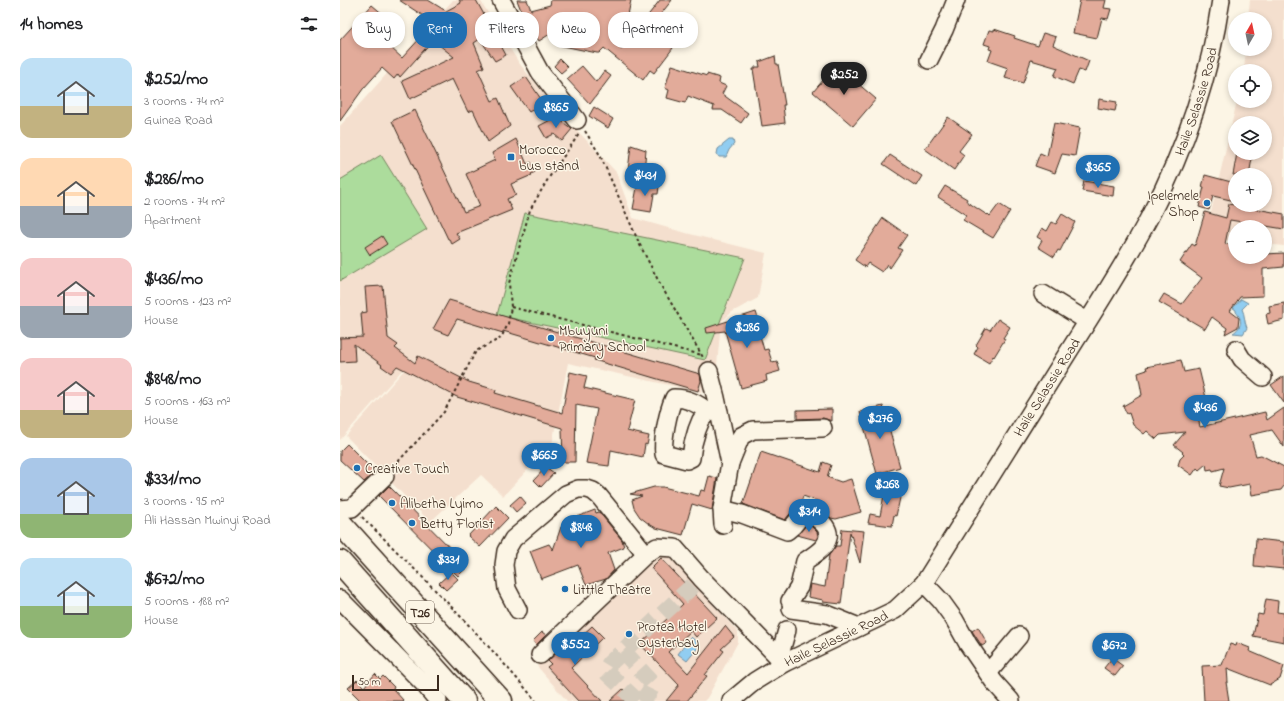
<!DOCTYPE html>
<html lang="en">
<head>
<meta charset="utf-8">
<style>
	body { margin:0; font-family:"Indie Flower",sans-serif; background:#f6f6f6; color:#202124; height:100vh; display:flex; flex-direction:column; font-size:15px; white-space:nowrap }
	* { box-sizing:border-box; margin:0 }
	p { font-size:13px; color:#757577 }
	.icon { flex:none; width:22px; height:22px; fill:none; stroke:currentColor; stroke-width:2; stroke-linecap:round; stroke-linejoin:round }
	.map { position:relative; flex:1; overflow:hidden }
	.panel { display:flex; flex-direction:column; background:#fff; width:340px }
	.panel>* { flex:none }
	.top-card { position:absolute; left:12px; top:12px; width:380px; height:36px; display:flex; gap:8px }
	.needle { width:26px; rotate:9deg }
	.tools { position:absolute; left:888px; top:12px; display:grid; gap:8px }
	.tools a { display:grid; place-items:center; width:44px; height:44px; border-radius:50%; background:#fff; box-shadow:0 2px 6px #0003; font-size:20px }
	.scale { position:absolute; left:12px; bottom:10px; width:87px; box-sizing:border-box; padding-left:4px; border:2px solid #3b2a1e; border-top:0; font-size:11px; line-height:14px; white-space:nowrap; color:#3b2a1e; -webkit-text-stroke:3px #fcf5e5; paint-order:stroke }
	.price { position:absolute; translate:-50% -34px; padding:0 9px; border-radius:14px; background:#1f6fb2; color:#fff; font-size:13px; line-height:26px; filter:drop-shadow(0 1px 2px #0008) }
	.price::after { content:''; position:absolute; left:50%; top:24px; width:12px; height:9px; margin-left:-6px; background:inherit; clip-path:polygon(0 0,100% 0,50% 100%) }
	.price.on { background:#222; color:#fff }
	ul { padding:0; list-style:none }
	li { display:flex; align-items:center; gap:12px; height:100px; padding:0 20px }
	li span { display:grid; place-items:center; flex:none; width:112px; height:80px; border-radius:12px; color:#555 }
	li>.icon { margin-inline-start:auto }
	span .icon { width:48px; height:48px; fill:#fffc; stroke-width:1 }
	li b { font-size:17px }
	h2 { display:flex; justify-content:space-between; align-items:center; height:48px; padding:0 20px; font-size:17px }
	.tag { padding:0 14px; border-radius:16px; background:#fff; box-shadow:0 2px 6px #0003; font-size:14px; line-height:36px }
	.tag.on { background:#1f6fb2; color:#fff }
	main { display:flex; flex:1; min-height:0 }
	.map>svg:first-child { display:block }
	.built { fill:#f4dfce; fill-rule:evenodd }
	.green { fill:#acdc9c; stroke:#74835d }
	.water { fill:#91cdf1; stroke:#6f8c9d }
	.building { fill:#e2ab9a; stroke:#3b2a1e }
	.lines { fill:none; stroke-linecap:round; stroke-linejoin:round }
	.minor-tunnel { stroke:#d5ccbd; stroke-width:17; stroke-dasharray:17 8; stroke-linecap:butt }
	.minor-casing { stroke:#3b2a1e; stroke-width:20 }
	.highway-casing { stroke:#3b2a1e; stroke-width:25 }
	.path { stroke:#3b2a1e; stroke-width:2; stroke-dasharray:3 3; stroke-linecap:butt }
	.minor { stroke:#fcf5e5; stroke-width:17 }
	.highway { stroke:#fcf5e5; stroke-width:22 }
	.poi-dot { fill:#1f6fb2; stroke:#fcf5e5; stroke-width:1.5 }
	.labels { text-anchor:middle; stroke-width:3; stroke-linejoin:round; paint-order:stroke }
	.shield { fill:#fcf5e5; stroke:#75675a; stroke-width:1 }
	.shield-label { font-size:13px; font-weight:bold; fill:#3b2a1e }
	.street-label { font-size:14px; fill:#3b2a1e; stroke:#fcf5e5 }
	.poi-label { font-size:14px; fill:#3b2a1e; stroke:#fcf5e5; text-anchor:start }
</style>
</head>
<body>
<main>
<section class="panel">
<h2>14 homes<svg class="icon" aria-label="filters" viewBox="0 0 24 24"><path d="M4 7h16M4 17h16"/><circle cx="9" cy="7" r="2"/><circle cx="15" cy="17" r="2"/></svg></h2>
<ul>
<li><span style="background:linear-gradient(#bfe0f5 60%,#c2b280 0)"><svg class="icon" aria-label="home" viewBox="0 0 24 24"><path d="M3 11l9-7 9 7M6 9v11h12V9"/></svg></span><div><b>$252/mo</b><p>3 rooms · 74 m²</p><p>Guinea Road</p></div></li>
<li><span style="background:linear-gradient(#ffd9b3 60%,#9aa5b1 0)"><svg class="icon" aria-label="home" viewBox="0 0 24 24"><path d="M3 11l9-7 9 7M6 9v11h12V9"/></svg></span><div><b>$286/mo</b><p>2 rooms · 74 m²</p><p>Apartment</p></div></li>
<li><span style="background:linear-gradient(#f6c9c9 60%,#9aa5b1 0)"><svg class="icon" aria-label="home" viewBox="0 0 24 24"><path d="M3 11l9-7 9 7M6 9v11h12V9"/></svg></span><div><b>$436/mo</b><p>5 rooms · 123 m²</p><p>House</p></div></li>
<li><span style="background:linear-gradient(#f6c9c9 65%,#c2b280 0)"><svg class="icon" aria-label="home" viewBox="0 0 24 24"><path d="M3 11l9-7 9 7M6 9v11h12V9"/></svg></span><div><b>$848/mo</b><p>5 rooms · 163 m²</p><p>House</p></div></li>
<li><span style="background:linear-gradient(#a9c7e8 70%,#8fb573 0)"><svg class="icon" aria-label="home" viewBox="0 0 24 24"><path d="M3 11l9-7 9 7M6 9v11h12V9"/></svg></span><div><b>$331/mo</b><p>3 rooms · 95 m²</p><p>Ali Hassan Mwinyi Road</p></div></li>
<li><span style="background:linear-gradient(#bfe0f5 60%,#8fb573 0)"><svg class="icon" aria-label="home" viewBox="0 0 24 24"><path d="M3 11l9-7 9 7M6 9v11h12V9"/></svg></span><div><b>$672/mo</b><p>5 rooms · 188 m²</p><p>House</p></div></li>
</ul>
</section>
<div class="map">
<svg width="944" height="701" viewBox="0 0 944 701">
	<rect width="100%" height="100%" fill="#fcf5e5"/>
	<filter id="ink" filterUnits="userSpaceOnUse"><feTurbulence type="fractalNoise" baseFrequency=".025" numOctaves="2"/><feDisplacementMap in="SourceGraphic" scale="8" xChannelSelector="R" yChannelSelector="G"/><feConvolveMatrix kernelMatrix="1 2 1 2 8 2 1 2 1" color-interpolation-filters="sRGB"/></filter>
	<g filter="url(#ink)">
		<g class="built">
			<path d="M113 0H140L179 63 207 98 276 172 293 218 346 233 426 253 418 298 392 312 381 322 377 365 369 371 361 392 228 363 212 444 163 496 141 475 90 522 6 436 66 368 71 360 0 440V126Z"/>
			<path d="M910 0H944V246L925 244V227H895V241L865 238 897 101H925V71H904L906 49H925V19H908ZM895 123H925V153H895ZM895 175H925V205H895Z"/>
			<path d="M323 550 398 632V642L367 698 364 701H227L197 666Z"/>
		</g>
		<g class="green">
			<path d="M41 155 87 229 0 281V180Z"/>
			<path d="M185 213 405 258 365 360 157 315Z"/>
		</g>
		<g class="water">
			<path d="M389 140H393L394 144 389 150 386 157H379L377 154 378 149Z"/>
			<path d="M901 299 908 303 902 309C905 315 904 321 907 328L903 334 893 333C902 327 903 320 896 312V310L893 308Z"/>
			<path d="M351 637 360 645 347 661 338 654Z"/>
		</g>
		<g class="building">
			<path d="M59 0H88L106 11 121 3 119 0H136L166 55 155 61 140 39 134 43 144 67 138 70 152 101 158 98 170 126 148 142 133 110 128 112 112 79 70 99 62 81 114 57 93 40 60 77 58 74 54 79 42 68 23 89 0 121V40L32 5 51 21 38 36 62 58 94 23Z"/>
			<path d="M177 0H187L191 10 210 5 211 0H291L281 50 320 0H332L309 29 333 48 314 73 310 70 303 80 264 48 259 53H257L218 45 221 27 199 41 182 13Z"/>
			<path d="M740 0H766L764 8 771 9 768 19 762 18 757 38 733 33Z"/>
			<path d="M654 29 675 36 674 38 698 46 703 33 716 37 713 45 749 61 745 72 739 70 733 84 714 76 718 68 691 60 683 83 665 78 668 68 648 61 652 50 649 49 650 46 644 44 649 30 654 31Z"/>
			<path d="M435 56 436 64H438L445 105H443L445 123 422 126 413 69H415V67H420L419 62Z"/>
			<path d="M220 59 228 67 221 73 214 66Z"/>
			<path d="M332 65 367 76V74L380 78 379 83 386 86 382 94 408 113 401 123 382 110H373L374 106 348 96 345 103 327 98 329 90 325 88Z"/>
			<path d="M496 65 536 99 513 126 473 92Z"/>
			<path d="M242 66 256 82 264 71 271 76 250 104 227 79Z"/>
			<path d="M186 77 201 99 195 103 198 106 189 112 171 87Z"/>
			<path d="M759 99 777 102 775 111 758 108Z"/>
			<path d="M254 107 273 119 268 128 249 116Z"/>
			<path d="M75 110 124 212 140 206 126 174 155 160 152 153 176 139 187 164 191 162 195 172 191 174 192 175 171 184 176 195 167 199 172 210 116 233 120 239 112 244 109 239H108L52 121Z"/>
			<path d="M216 117 232 129 222 141 214 134 206 138 199 126Z"/>
			<path d="M608 117 632 134 619 151 624 155 614 170 585 149Z"/>
			<path d="M714 123 740 128 735 156 722 154 715 173 695 166 700 153 707 156Z"/>
			<path d="M291 145 306 150 303 182 287 180Z"/>
			<path d="M897 153H913L909 175H893Z"/>
			<path d="M550 155 582 176 576 186 543 164Z"/>
			<path d="M865 175 895 183V201L873 196 869 210 859 207 864 187H862Z"/>
			<path d="M744 181 774 186 773 196 742 191Z"/>
			<path d="M298 182 319 186 318 194H314L311 212 293 209Z"/>
			<path d="M605 186 627 199 626 201 647 215 648 214 650 216 659 204 670 211 653 238 623 220 626 215 598 197Z"/>
			<path d="M889 204 944 214V229L890 220 885 244 895 245V257H925V254L944 253V267L923 269V296L900 297 890 311 899 318 898 327 885 334 887 328 872 317 865 329 819 302 824 294 842 304 862 278 840 262 852 244 855 246 865 212 886 218Z"/>
			<path d="M722 214 735 222 720 251 718 250 714 257 698 247 702 240 697 237 702 228 707 231 712 222 716 224Z"/>
			<path d="M543 218 567 235 558 248 562 250 550 268 547 264 542 272 528 263 525 267 515 260Z"/>
			<path d="M42 236 47 244 30 255 25 247Z"/>
			<path d="M43 286 48 338 58 345 55 348 75 363 78 356 129 382 156 390 155 393 222 413 230 372 247 376 244 388 295 400 287 431 309 436 307 445 305 444 303 457 271 450 269 466 246 463 257 409 236 405 235 462H223L222 428 117 397 57 366 51 373 41 366 42 365 14 344 15 361 0 362V338L23 337 21 313 27 312 25 287Z"/>
			<path d="M109 300 360 374 361 381 358 391 254 360 255 358 163 331V333L117 319 108 335 93 329Z"/>
			<path d="M944 303V320L928 324 926 314 930 313 929 306Z"/>
			<path d="M416 312 422 331 419 332 424 350 428 349 432 362 437 361 440 371 426 375 427 381 401 388 385 331 367 333 366 328Z"/>
			<path d="M658 319 670 327 663 338 665 339 654 357 653 356 649 363 634 354 638 347 636 345 646 328 650 330Z"/>
			<path d="M841 360 844 372 859 369 867 402 856 407 860 427 925 412 927 420 944 408V447L932 430 910 435 916 456 921 455 944 467V486L941 490 912 495 910 484 889 488 879 486 884 468 873 471 872 469 867 470 866 464 859 470 857 468 852 475 838 465 840 459 844 455 842 453 843 452 834 445 845 432 820 435 816 439 807 431 804 434 793 425 789 413 787 414 783 406 802 395 798 373 807 370 806 367Z"/>
			<path d="M944 376V403L931 385Z"/>
			<path d="M543 406 560 467 537 474 520 412Z"/>
			<path d="M492 409V421L483 418 457 419V410Z"/>
			<path d="M7 444 35 472 24 482 0 460V451Z"/>
			<path d="M421 452 480 472 483 462 491 465 487 477 501 482 511 479 521 512 496 519 491 518 479 507 480 502 463 496 460 506 454 509 445 520 403 504Z"/>
			<path d="M206 467 214 473 201 487 194 480Z"/>
			<path d="M369 476 377 478 372 510 352 504 343 535 316 528 309 524 300 517 294 508 292 500 302 496 290 494 314 487H323L359 496 361 490 365 491Z"/>
			<path d="M540 485 562 489 556 516 554 515 552 526 528 523 530 514 540 516 544 495 538 494Z"/>
			<path d="M49 486 128 566 118 576 39 496Z"/>
			<path d="M180 496 186 503 176 512 170 505Z"/>
			<path d="M156 506 168 518 140 547 128 536Z"/>
			<path d="M255 510 256 513 259 512 282 540 284 547 268 553 274 570 266 579 246 585 238 565 201 579 190 551 209 544 213 550 221 527 235 531 231 519Z"/>
			<path d="M466 525H470L477 532 478 536 476 540 457 535Z"/>
			<path d="M502 529 524 531 520 563 510 532 501 604 483 602V600L468 597 470 584 485 587 489 555 496 546H500Z"/>
			<path d="M916 539 944 542V569L914 566Z"/>
			<path d="M321 558 377 618 356 637 351 631 328 652 348 673 385 626 394 637 381 649 384 651 365 675 367 676 347 701H326L339 685 300 644 343 604 311 568Z"/>
			<path d="M111 572 118 579 106 590 99 583Z"/>
			<path d="M926 599 938 601 937 612 944 613V642L913 636 918 614 923 615Z"/>
			<path d="M252 626 263 637 231 668 262 701H238L207 667 211 664 208 661 223 647 226 650Z"/>
			<path d="M638 627 647 643 642 646 632 631Z"/>
			<path d="M202 632 206 635 196 645 193 641Z"/>
			<path d="M897 643 910 648 909 651 944 666 940 679 930 685 887 668 888 682H886L889 701H864L862 666 882 665 890 644 896 646Z"/>
			<path d="M772 658 783 666 775 676 764 668Z"/>
			<path d="M35 674 40 679 43 676 54 687 53 689 64 701H21L8 688 17 680 24 687Z"/>
			<path d="M283 689 293 701H270Z"/>
		</g>
		<g class="lines">
			<g class="minor-tunnel">
				<path d="M283 651 313 684C310 691 307 698 299 701"/>
				<path d="M297 701 265 671 270 663 283 651 361 578"/>
			</g>
			<defs>
				<g id="minor">
					<path d="M161 0 200 72 237 120"/>
					<path d="M589 60 604 30 616 0"/>
					<path d="M703 294 747 321"/>
					<path d="M896 349 902 359 923 377"/>
					<path d="M369 371 376 398 390 463 382 509 383 525"/>
					<path d="M368 412C358 403 348 398 334 398 328 411 322 440 324 454L347 460 351 458 353 444 357 430 361 420 368 412H379"/>
					<path d="M390 463 401 436 413 430 483 428"/>
					<path d="M0 509 12 508 45 476"/>
					<path d="M382 509 402 514 447 531 453 526 461 516 470 513C475 517 481 521 485 526 496 542 476 554 465 561L459 587 450 601"/>
					<path d="M584 583 601 601 614 619 628 644 654 682 671 701"/>
					<path d="M0 599 84 684 98 701"/>
					<path d="M451 609 487 614 519 627"/>
					<path d="M178 610 167 589 164 565 166 551 173 539 226 494 238 489H247L253 491 259 496 306 554"/>
					<path d="M200 655 306 554 317 547 335 548 361 578 444 663"/>
					<path d="M439 658 447 630"/>
					<path d="M648 673 679 636"/>
					<path id="s1" d="M391 701 415 681 444 663 555 610 584 583C629 511 674 439 719 367 750 317 783 268 810 216 845 149 870 75 881 0"/>
				</g>
				<g id="highway">
					<path d="M0 523 161 701"/>
					<path d="M0 562 124 701"/>
				</g>
			</defs>
			<use href="#minor" class="minor-casing"/>
			<use href="#highway" class="highway-casing"/>
			<g class="path">
				<path d="M245 131 260 155 300 245 320 284 364 359"/>
				<path d="M171 307 362 355"/>
				<path d="M54 466 104 412 136 351 161 338 168 324 171 307 169 283 190 210 208 179 239 134"/>
				<path d="M22 517C82 576 142 636 196 701"/>
			</g>
			<use href="#minor" class="minor"/>
			<use href="#highway" class="highway"/>
		</g>
	</g>
	<g class="poi-dot">
		<rect x="167" y="153" width="8" height="8" rx="2"/>
		<circle cx="867" cy="203" r="4"/>
		<circle cx="211" cy="338" r="4"/>
		<circle cx="17" cy="468" r="4"/>
		<circle cx="52" cy="503" r="4"/>
		<circle cx="72" cy="523" r="4"/>
		<circle cx="225" cy="589" r="4"/>
		<circle cx="289" cy="634" r="4"/>
	</g>
	<g class="labels">
		<rect class="shield" x="66" y="601" width="28" height="22" rx="3"/>
		<g class="shield-label">
			<text x="80" y="617">T26</text>
		</g>
		<g class="street-label">
			<text dy="5" stroke="none"><textPath href="#s1" startOffset="783">Haile Selassie Road</textPath></text>
			<text dy="5" stroke="none"><textPath href="#s1" startOffset="459">Haile Selassie Road</textPath></text>
			<text dy="5" stroke="none"><textPath href="#s1" startOffset="123">Haile Selassie Road</textPath></text>
		</g>
		<g class="poi-label">
			<text x="179" y="154">Morocco<tspan x="179" dy="16">bus stand</tspan></text>
			<text x="859" y="200" text-anchor="end">Ipelemele<tspan x="859" dy="16">Shop</tspan></text>
			<text x="219" y="335">Mbuyuni<tspan x="219" dy="16">Primary School</tspan></text>
			<text x="25" y="473">Creative Touch</text>
			<text x="60" y="508">Alibetha Lyimo</text>
			<text x="80" y="528">Betty Florist</text>
			<text x="233" y="594">Litttle Theatre</text>
			<text x="297" y="631">Protea Hotel<tspan x="297" dy="16">Oysterbay</tspan></text>
		</g>
	</g>
</svg>
<div class="tools">
<a><svg class="needle" viewBox="-14 -14 28 28"><path d="M0-13l5 13h-10z" fill="#e53935"/><path d="M0 13l5-13h-10z" fill="#757577"/></svg></a>
<a><svg class="icon" aria-label="locate" viewBox="0 0 24 24"><circle cx="12" cy="12" r="6"/><path d="M12 2v4M12 18v4M2 12h4M18 12h4"/></svg></a>
<a><svg class="icon" aria-label="layers" viewBox="0 0 24 24"><path d="M12 4l9 5-9 5-9-5zM3 14l9 5 9-5"/></svg></a>
<a>+</a>
<a>−</a>
</div>
<div class="scale">50 m</div>
<b class="price on" style="left:504px;top:96px">$252</b>
<b class="price" style="left:216px;top:129px">$865</b>
<b class="price" style="left:758px;top:189px">$365</b>
<b class="price" style="left:305px;top:197px">$431</b>
<b class="price" style="left:407px;top:349px">$286</b>
<b class="price" style="left:865px;top:429px">$436</b>
<b class="price" style="left:540px;top:440px">$276</b>
<b class="price" style="left:204px;top:477px">$665</b>
<b class="price" style="left:547px;top:506px">$268</b>
<b class="price" style="left:469px;top:533px">$314</b>
<b class="price" style="left:241px;top:549px">$848</b>
<b class="price" style="left:108px;top:581px">$331</b>
<b class="price" style="left:235px;top:666px">$552</b>
<b class="price" style="left:774px;top:667px">$672</b>
<div class="top-card">
<a class="tag">Buy</a>
<a class="tag on">Rent</a>
<a class="tag">Filters</a>
<a class="tag">New</a>
<a class="tag">Apartment</a>
</div>
</div>
</main>
</body>
</html>
